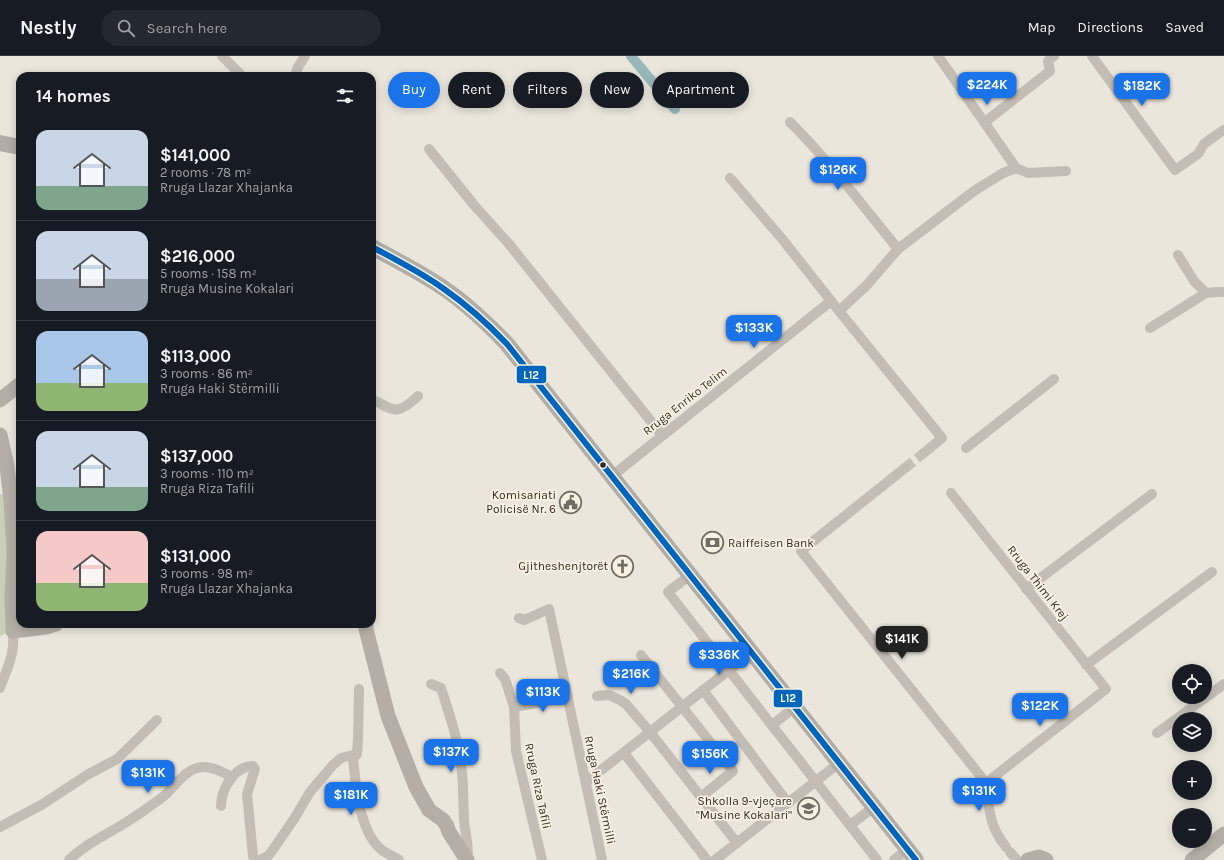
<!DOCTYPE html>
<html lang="en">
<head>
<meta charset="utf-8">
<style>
	body { margin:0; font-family:Karla,sans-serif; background:#242831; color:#f1f3f6; height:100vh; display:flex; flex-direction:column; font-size:15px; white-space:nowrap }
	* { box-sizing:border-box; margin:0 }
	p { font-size:13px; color:#9ea1a6 }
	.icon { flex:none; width:22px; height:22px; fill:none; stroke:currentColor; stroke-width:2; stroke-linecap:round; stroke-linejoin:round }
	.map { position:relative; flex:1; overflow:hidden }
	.sheet { position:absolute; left:16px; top:16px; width:360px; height:556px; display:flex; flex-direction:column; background:#171b24; border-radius:12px; box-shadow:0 2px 10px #0003 }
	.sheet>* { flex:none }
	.guide { position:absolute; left:388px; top:16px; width:380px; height:36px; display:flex; gap:8px }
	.controls { position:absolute; left:1172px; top:608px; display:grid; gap:8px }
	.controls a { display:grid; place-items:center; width:40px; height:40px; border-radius:50%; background:#171b24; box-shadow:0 2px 10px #0003; font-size:20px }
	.price { position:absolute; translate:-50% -34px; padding:0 9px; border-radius:8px; background:#1a73e8; color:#fff; font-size:13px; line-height:26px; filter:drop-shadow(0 1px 2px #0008) }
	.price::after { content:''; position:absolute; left:50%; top:24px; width:12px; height:9px; margin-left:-6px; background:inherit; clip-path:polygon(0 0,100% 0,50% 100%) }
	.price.selected { background:#222; color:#fff }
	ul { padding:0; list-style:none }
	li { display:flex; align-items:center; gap:12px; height:100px; padding:0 20px }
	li+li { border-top:1px solid #363941 }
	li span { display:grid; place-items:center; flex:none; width:112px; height:80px; border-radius:12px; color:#555 }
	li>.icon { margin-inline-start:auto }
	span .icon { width:48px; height:48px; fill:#fffc; stroke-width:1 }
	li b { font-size:17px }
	h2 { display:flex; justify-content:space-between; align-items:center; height:48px; padding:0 20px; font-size:17px }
	.pill { padding:0 14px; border-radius:18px; background:#171b24; box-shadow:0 2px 10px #0003; font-size:14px; line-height:36px }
	.pill.selected { background:#1a73e8; color:#fff }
	header { display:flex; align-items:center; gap:24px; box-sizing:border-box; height:56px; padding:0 20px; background:#171b24; border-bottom:1px solid #363941 }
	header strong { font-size:19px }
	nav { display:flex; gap:22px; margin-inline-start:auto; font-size:14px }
	.search { width:280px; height:36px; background:#242831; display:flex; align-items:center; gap:10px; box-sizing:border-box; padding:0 14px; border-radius:22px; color:#9ea1a6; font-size:15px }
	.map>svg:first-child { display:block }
	.green { fill:#c8d1b6 }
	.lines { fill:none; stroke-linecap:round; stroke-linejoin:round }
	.canal { stroke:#98b7bb; stroke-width:10 }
	.street-tunnel { stroke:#c5c1b7; stroke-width:10; stroke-dasharray:10 5; stroke-linecap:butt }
	.street { stroke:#c3bdb5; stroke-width:10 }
	.secondary { stroke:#b4aea6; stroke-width:15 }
	.primary { stroke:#b1aca5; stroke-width:16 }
	.bus-1-casing { stroke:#f8f1e2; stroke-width:9 }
	.bus-1 { stroke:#0065bd; stroke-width:6 }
	.bus-dot { fill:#332b25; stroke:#f8f1e2; stroke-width:1.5 }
	.labels { text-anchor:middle; stroke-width:3.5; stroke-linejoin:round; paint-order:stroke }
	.street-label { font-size:12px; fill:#332b25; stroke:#f8f1e2 }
	.poi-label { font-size:12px; fill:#332b25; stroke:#f8f1e2; text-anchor:end }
	.line-badge { stroke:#f8f1e2; stroke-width:1.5 }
	.badge-label { font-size:11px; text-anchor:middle; font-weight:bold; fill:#fff }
</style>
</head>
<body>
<header>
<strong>Nestly</strong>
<div class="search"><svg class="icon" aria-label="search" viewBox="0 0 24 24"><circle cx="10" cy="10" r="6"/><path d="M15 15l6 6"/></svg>Search here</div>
<nav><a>Map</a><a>Directions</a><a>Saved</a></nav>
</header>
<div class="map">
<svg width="1224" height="804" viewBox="0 0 1224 804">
	<rect width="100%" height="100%" fill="#eae6dc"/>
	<path class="green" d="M0 438H5L9 576 0 580Z"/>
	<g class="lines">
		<path class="canal" d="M631 0 675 53"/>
		<path class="street-tunnel" d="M905 412 925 396"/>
		<g class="street">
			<path d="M222 0 242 20"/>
			<path d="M938 0 1016 112"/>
			<path d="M1092 0 1175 114 1198 98 1204 88 1216 79 1224 74"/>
			<path d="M295 20 298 11 305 0"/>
			<path d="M790 66C830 106 863 150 898 193"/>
			<path d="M985 66 1050 15 1048 5 1054 0"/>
			<path d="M429 93 474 149 509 188 662 379"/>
			<path d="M730 122 783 184 839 255 942 382 925 396"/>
			<path d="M1178 199 1194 225 1206 237"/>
			<path d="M839 255 867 229 898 193 974 135 1003 117 1016 112 1028 117 1066 115"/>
			<path d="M1150 272 1206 237 1216 236H1224"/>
			<path d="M372 343C394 355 397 360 418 340"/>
			<path d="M966 392 1054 323"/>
			<path d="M905 412 801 495 986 727C989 753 989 770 1006 791"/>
			<path d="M612 420 831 245"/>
			<path d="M951 437 1106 633 986 727"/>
			<path d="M690 519 668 536 877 804"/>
			<path d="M1026 533 1152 438"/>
			<path d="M519 562 524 564 549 553 602 804"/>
			<path d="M641 599 733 715 701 741"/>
			<path d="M1086 609 1212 516"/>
			<path d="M500 617 505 623 514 651 516 695 542 804"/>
			<path d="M431 628 441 632C449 657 458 683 461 709 464 727 463 746 464 764 465 778 470 790 467 804"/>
			<path d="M0 632C8 610 15 599 13 575"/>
			<path d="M359 633 358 683 357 698 353 703C356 730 359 777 383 795 388 798 394 801 399 804"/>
			<path d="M703 634 788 747"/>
			<path d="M597 640 609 639 620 644 626 648 650 676 737 787"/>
			<path d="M514 651 568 641"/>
			<path d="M772 669 795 651"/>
			<path d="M1157 677 1224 628"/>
			<path d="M624 697 707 804"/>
			<path d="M586 726 752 596"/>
			<path d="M221 750C221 734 234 710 253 710L255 713 247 738 253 800 255 804"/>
			<path d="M850 769 874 751"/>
			<path d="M0 771 43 748 87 719 117 703 157 664"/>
			<path d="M1010 796 1017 804"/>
			<path d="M69 804C86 788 103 780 122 769 135 761 148 752 160 743 173 734 182 716 197 712 208 708 223 716 232 721"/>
			<path d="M260 804 268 800 272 795 294 763 310 736 333 709 341 702 357 698"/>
			<path d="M715 804 839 707"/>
			<path d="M894 804 907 793"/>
		</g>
		<g class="secondary">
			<path d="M0 344 20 328"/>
			<path d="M0 379 7 410 11 444 14 496 12 541 13 575 46 571 56 568"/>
			<path d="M366 568V573L388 660 416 731 429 754 443 764 447 770 449 776 467 804"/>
			<path d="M1028 804 1039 801 1046 804"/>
			<path d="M1192 804 1224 778"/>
		</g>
		<g class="primary">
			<path d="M0 87 20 91"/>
			<path d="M372 191C396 204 422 217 445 233 468 249 488 268 507 288L916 804"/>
		</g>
		<defs>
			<path id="bus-1" d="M372 191C397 204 422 217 444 233 467 249 488 268 507 288L916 804"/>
		</defs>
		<use href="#bus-1" class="bus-1-casing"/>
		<use href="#bus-1" class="bus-1"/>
	</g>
	<defs>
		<symbol id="civic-ring" viewBox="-11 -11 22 22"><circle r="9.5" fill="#f8f1e2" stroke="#736c65" stroke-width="1.5"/><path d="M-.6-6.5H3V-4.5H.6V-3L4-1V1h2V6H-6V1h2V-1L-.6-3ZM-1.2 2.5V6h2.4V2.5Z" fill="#736c65"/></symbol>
		<symbol id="bank-ring" viewBox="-11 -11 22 22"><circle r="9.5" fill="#f8f1e2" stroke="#736c65" stroke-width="1.5"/><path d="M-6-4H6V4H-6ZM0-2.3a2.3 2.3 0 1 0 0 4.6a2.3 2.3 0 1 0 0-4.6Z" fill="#736c65"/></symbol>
		<symbol id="church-ring" viewBox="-11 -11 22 22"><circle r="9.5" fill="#f8f1e2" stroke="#736c65" stroke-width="1.5"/><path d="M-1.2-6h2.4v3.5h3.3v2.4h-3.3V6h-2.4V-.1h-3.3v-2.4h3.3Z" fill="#736c65"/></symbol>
		<symbol id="school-ring" viewBox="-11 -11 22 22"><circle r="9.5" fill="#f8f1e2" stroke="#736c65" stroke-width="1.5"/><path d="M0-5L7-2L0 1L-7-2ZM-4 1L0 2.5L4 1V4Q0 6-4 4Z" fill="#736c65"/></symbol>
	</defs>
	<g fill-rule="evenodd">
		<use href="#civic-ring" x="558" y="434" width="25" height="25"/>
		<use href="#bank-ring" x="700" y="474" width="25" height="25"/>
		<use href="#church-ring" x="610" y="498" width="25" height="25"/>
		<use href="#school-ring" x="796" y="740" width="25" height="25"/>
	</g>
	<circle class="bus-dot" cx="603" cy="409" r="3.5"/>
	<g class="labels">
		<g class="street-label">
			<text transform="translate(685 345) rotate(-38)" y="4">Rruga Enriko Telim</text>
			<text transform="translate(1038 527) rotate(52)" y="4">Rruga Thimi Krej</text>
			<text transform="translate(538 730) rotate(78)" y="4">Rruga Riza Tafili</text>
			<text transform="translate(600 734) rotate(78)" y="4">Rruga Haki Stërmilli</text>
		</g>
		<g class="poi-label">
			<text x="556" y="443">Komisariati<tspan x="556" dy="14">Policisë Nr. 6</tspan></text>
			<text x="728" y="491" text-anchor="start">Raiffeisen Bank</text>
			<text x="608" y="514">Gjitheshenjtorët</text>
			<text x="792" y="749">Shkolla 9-vjeçare<tspan x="792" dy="14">"Musine Kokalari"</tspan></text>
		</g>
	</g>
	<g class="line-badge">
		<rect x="516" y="309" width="31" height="19" rx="4" fill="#0065bd"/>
		<rect x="773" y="633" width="30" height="19" rx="4" fill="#0065bd"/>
	</g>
	<g class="badge-label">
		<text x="531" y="323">L12</text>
		<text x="788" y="646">L12</text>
	</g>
</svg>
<div class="controls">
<a><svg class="icon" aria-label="locate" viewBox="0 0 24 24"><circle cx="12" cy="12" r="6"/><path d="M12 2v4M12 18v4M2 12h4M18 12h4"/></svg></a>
<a><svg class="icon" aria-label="layers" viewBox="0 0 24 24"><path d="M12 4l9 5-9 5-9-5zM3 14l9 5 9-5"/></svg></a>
<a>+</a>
<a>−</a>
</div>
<b class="price" style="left:987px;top:50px">$224K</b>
<b class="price" style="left:1142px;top:51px">$182K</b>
<b class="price" style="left:838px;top:135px">$126K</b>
<b class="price" style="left:754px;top:293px">$133K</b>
<b class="price selected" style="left:902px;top:604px">$141K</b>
<b class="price" style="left:719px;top:620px">$336K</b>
<b class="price" style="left:631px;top:639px">$216K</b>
<b class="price" style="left:543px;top:657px">$113K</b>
<b class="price" style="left:1040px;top:671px">$122K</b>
<b class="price" style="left:451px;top:717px">$137K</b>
<b class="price" style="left:710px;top:719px">$156K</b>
<b class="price" style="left:148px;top:738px">$131K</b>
<b class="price" style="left:979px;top:756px">$131K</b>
<b class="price" style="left:351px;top:760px">$181K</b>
<div class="guide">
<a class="pill selected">Buy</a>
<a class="pill">Rent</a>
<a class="pill">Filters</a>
<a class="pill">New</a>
<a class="pill">Apartment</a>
</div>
<section class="sheet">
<h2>14 homes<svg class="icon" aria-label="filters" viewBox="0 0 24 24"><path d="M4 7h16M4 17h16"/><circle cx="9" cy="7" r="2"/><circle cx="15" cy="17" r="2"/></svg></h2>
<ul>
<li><span style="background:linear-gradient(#c9d6e8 70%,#7fa58c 0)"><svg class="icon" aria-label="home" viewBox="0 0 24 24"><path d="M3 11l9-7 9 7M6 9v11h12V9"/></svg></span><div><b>$141,000</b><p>2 rooms · 78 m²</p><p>Rruga Llazar Xhajanka</p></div></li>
<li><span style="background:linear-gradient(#c9d6e8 60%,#9aa5b1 0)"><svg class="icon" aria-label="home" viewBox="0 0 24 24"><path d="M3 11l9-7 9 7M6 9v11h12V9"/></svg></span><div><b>$216,000</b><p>5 rooms · 158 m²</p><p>Rruga Musine Kokalari</p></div></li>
<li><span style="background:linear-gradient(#a9c7e8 65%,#8fb573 0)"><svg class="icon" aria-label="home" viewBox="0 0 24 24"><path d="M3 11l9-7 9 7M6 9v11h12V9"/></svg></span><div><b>$113,000</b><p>3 rooms · 86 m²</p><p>Rruga Haki Stërmilli</p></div></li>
<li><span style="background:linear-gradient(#c9d6e8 70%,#7fa58c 0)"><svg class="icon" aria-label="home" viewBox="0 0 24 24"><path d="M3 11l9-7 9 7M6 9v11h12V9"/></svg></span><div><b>$137,000</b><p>3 rooms · 110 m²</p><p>Rruga Riza Tafili</p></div></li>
<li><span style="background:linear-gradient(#f6c9c9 65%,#8fb573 0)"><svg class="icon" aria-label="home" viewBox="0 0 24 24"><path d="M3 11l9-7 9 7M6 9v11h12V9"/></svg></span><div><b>$131,000</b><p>3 rooms · 98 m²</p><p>Rruga Llazar Xhajanka</p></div></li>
</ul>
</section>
</div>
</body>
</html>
